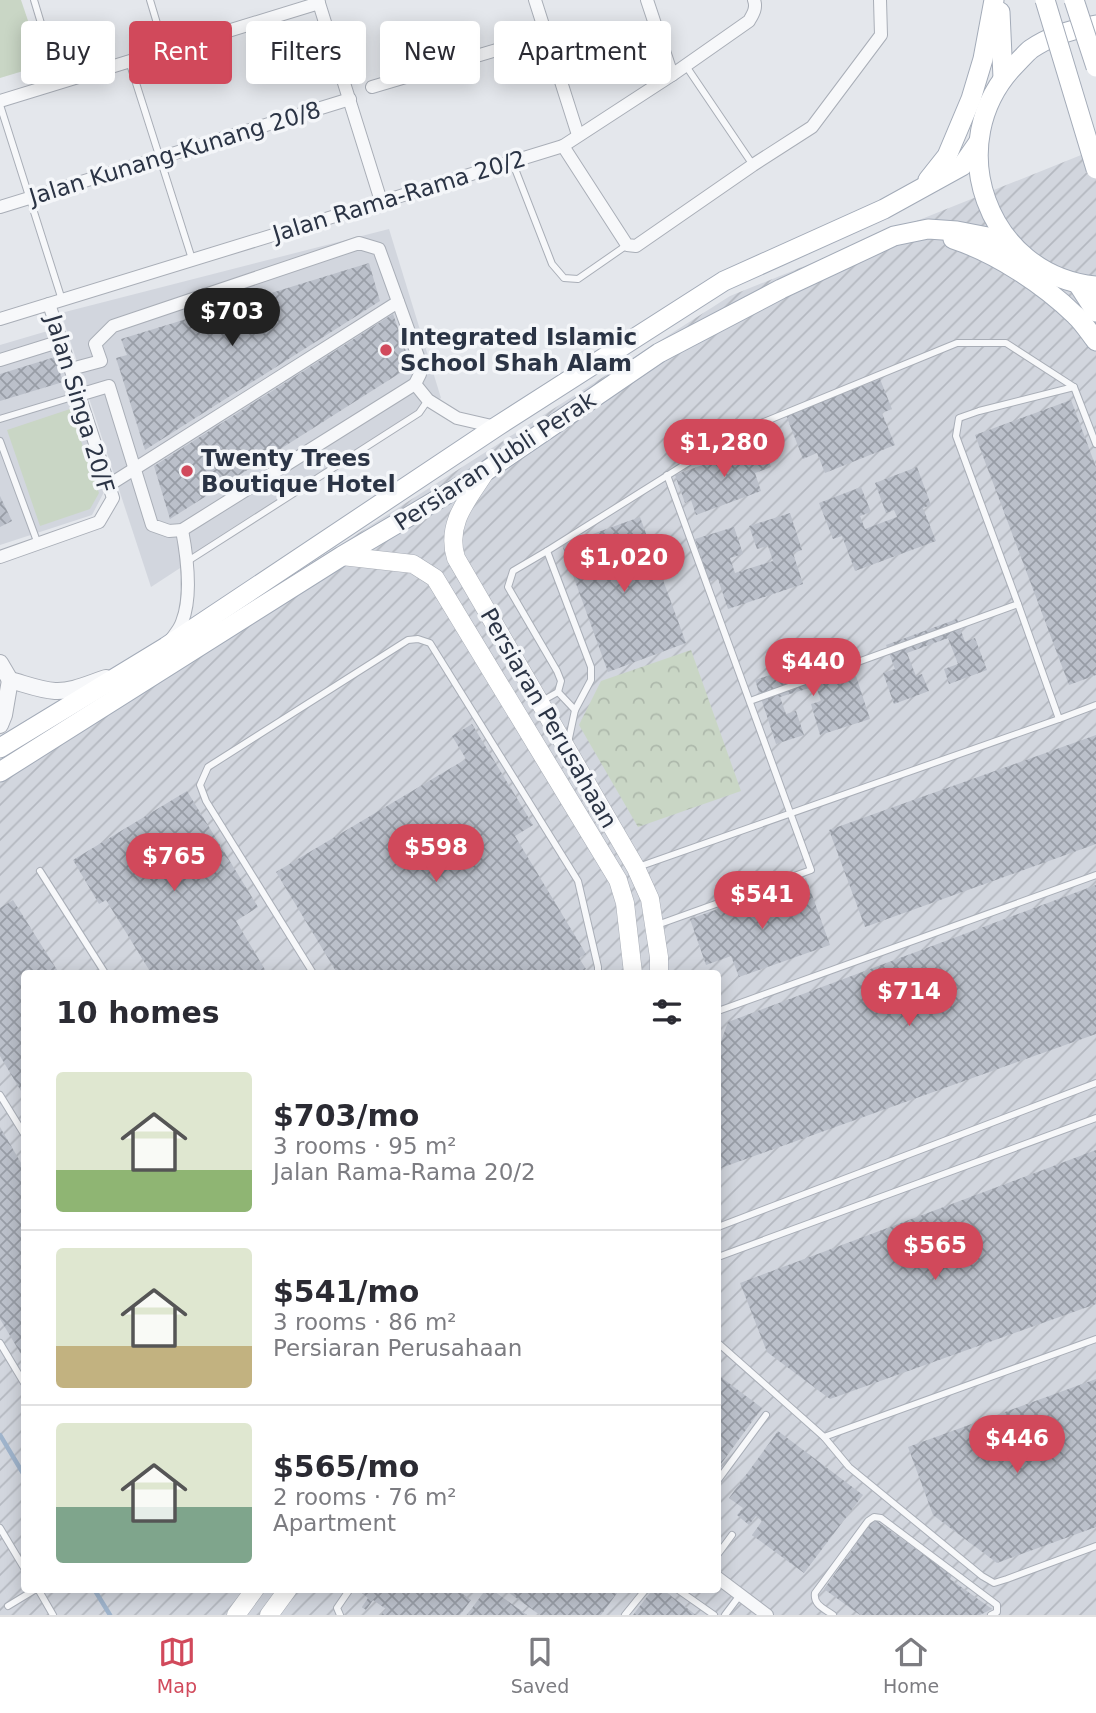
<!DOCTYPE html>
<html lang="en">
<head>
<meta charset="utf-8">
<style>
	body { margin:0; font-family:"DejaVu Sans",sans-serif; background:#f7f7f7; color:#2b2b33; height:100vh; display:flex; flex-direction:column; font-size:26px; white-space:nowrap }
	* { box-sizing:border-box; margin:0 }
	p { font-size:23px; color:#7c7c81 }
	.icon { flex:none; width:38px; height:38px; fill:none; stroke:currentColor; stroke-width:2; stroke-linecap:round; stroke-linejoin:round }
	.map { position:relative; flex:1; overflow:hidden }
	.sheet { position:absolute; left:21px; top:970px; width:700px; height:623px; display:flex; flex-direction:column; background:#fff; border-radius:7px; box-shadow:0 4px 18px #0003 }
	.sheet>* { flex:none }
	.hud { position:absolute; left:21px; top:21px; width:700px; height:63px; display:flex; gap:14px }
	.price { position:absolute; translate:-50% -60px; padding:0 16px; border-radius:24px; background:#d1495b; color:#fff; font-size:23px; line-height:46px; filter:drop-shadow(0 2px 4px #0008) }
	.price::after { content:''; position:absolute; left:50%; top:42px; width:21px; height:16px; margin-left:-10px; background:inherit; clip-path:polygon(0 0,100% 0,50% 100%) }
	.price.active { background:#222; color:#fff }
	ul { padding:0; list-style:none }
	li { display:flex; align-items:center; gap:21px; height:175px; padding:0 35px }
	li+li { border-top:2px solid #e1e1e2 }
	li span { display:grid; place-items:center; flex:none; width:196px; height:140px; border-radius:7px; color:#555 }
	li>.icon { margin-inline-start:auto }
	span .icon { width:84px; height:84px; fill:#fffc; stroke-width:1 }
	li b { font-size:30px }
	h2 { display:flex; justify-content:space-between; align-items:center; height:84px; padding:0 35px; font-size:30px }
	.chip { padding:0 24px; border-radius:7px; background:#fff; box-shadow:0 4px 18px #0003; font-size:24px; line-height:63px }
	.chip.active { background:#d1495b; color:#fff }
	.menu { display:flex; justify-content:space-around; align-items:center; height:98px; border-top:2px solid #e1e1e2; background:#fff; font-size:19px; color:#7c7c81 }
	.menu a { display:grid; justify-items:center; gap:4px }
	.menu .active { color:#d1495b }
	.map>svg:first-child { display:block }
	.built { fill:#d2d6de }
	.industrial { fill:url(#industrial-furrows); fill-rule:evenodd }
	.green { fill:#c9d6c5 }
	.forest { fill:url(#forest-crowns) }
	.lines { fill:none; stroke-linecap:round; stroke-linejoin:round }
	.stream { stroke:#9fb4cc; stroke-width:4.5 }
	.building { fill:url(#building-cross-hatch) }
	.service-casing { stroke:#a9aeb7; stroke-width:8 }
	.minor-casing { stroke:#a9aeb7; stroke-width:14 }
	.tertiary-casing { stroke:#a9aeb7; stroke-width:18 }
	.secondary-casing { stroke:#a9aeb7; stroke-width:19 }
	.primary-casing { stroke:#a3abb8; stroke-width:21 }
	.service { stroke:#f7f8fa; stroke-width:6 }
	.minor { stroke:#f7f8fa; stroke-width:12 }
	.tertiary { stroke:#f7f8fa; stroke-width:16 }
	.secondary { stroke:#fff; stroke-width:18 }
	.primary { stroke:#fff; stroke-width:19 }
	.primary-bridge-casing { stroke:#a3abb8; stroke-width:21; stroke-linecap:butt }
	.primary-bridge { stroke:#fff; stroke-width:19 }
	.poi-dot { fill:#d1495b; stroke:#f4f6f9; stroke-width:2.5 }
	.labels { text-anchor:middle; stroke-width:7; stroke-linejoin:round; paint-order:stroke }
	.street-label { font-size:23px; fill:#2b3445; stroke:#f4f6f9 }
	.poi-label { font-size:23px; font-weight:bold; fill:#2b3445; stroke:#f4f6f9; text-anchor:start }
</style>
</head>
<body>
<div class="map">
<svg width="1096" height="1615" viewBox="0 0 1096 1615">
	<defs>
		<pattern id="industrial-furrows" width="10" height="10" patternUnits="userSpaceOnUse" patternTransform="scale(1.75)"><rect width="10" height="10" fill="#d2d6de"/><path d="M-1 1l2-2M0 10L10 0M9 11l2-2" fill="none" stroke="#b4b8c0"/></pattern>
		<pattern id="forest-crowns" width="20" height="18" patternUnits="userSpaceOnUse" patternTransform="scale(1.75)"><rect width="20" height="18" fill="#c9d6c5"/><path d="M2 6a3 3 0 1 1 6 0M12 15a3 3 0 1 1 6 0" fill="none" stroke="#adb8ab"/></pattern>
		<pattern id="building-cross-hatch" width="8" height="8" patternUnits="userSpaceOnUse" patternTransform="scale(1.75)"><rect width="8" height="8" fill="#bbc0ca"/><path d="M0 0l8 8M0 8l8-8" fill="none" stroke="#989da6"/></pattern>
	</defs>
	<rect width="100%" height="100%" fill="#e4e7ec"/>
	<g class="built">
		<path d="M389 229 441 398 151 587 61 313Z"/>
		<path d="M51 330 104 492 92 515 0 545V345Z"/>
	</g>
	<path class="industrial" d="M1096 149V1615H0V762L730 296ZM24 973H718V1589H24Z"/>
	<g class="green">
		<path d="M0 0H21L43 65 0 78Z"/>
		<path d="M70 409 99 493 90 509 40 526 7 430Z"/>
	</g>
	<path class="forest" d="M691 650 741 791 638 827 579 725 601 681Z"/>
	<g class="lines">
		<g class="stream">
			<path d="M0 1435 24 1475"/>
			<path d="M94 1589 110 1615"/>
		</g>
	</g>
	<g class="building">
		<path d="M369 263 380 301 145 450 116 358 127 355 121 339Z"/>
		<path d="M393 314 411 366 170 519 154 466Z"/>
		<path d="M55 357 63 382 0 401V374Z"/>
		<path d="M880 379 892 409 882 413 895 445 825 473 817 453 803 459 786 415Z"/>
		<path d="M1071 400 1096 467V675L1069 685 975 435Z"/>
		<path d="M763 443 771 467 755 473 761 491 696 515 691 500 685 503 675 475Z"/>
		<path d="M917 467 931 505 923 508 936 541 855 571 842 536 833 539 819 503 861 487 871 512 860 516 865 529 897 517 894 510 886 513 875 483Z"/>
		<path d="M0 496 12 521 0 527Z"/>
		<path d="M790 513 802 550 793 553 803 584 728 609 718 579 709 582 695 539 734 527 743 554 730 558 735 573 773 561 768 546 757 549 749 526Z"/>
		<path d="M640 517 686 643 608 672 562 545Z"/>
		<path d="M957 619 965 642 975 638 987 670 949 684 944 669 958 664 948 638 907 653 916 676 922 674 929 691 894 704 883 673 895 669 886 645Z"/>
		<path d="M838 653 847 679 856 676 870 719 820 735 811 704 821 701 816 686 780 697 786 714 796 711 804 735 776 744 755 680Z"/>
		<path d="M472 724 533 825 515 836 586 954 579 958 586 969 580 973H337L276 872 466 759 452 736Z"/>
		<path d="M1096 735V844L865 927 829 830Z"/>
		<path d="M187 791 258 907 236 921 267 973H151L106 900 99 904 73 860Z"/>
		<path d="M806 878 830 945 739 977 731 956 706 965 690 919 762 893 767 909 795 899 789 885Z"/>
		<path d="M1096 885V1034L718 1169V1050L728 1022Z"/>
		<path d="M13 900 59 973H24V1096L0 1056V908Z"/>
		<path d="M0 1127 24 1168V1359L0 1319Z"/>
		<path d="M1096 1150V1304L830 1399 767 1352 740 1283Z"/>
		<path d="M718 1375 762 1408 718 1468Z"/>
		<path d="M1096 1379V1527L997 1563 933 1515 908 1447Z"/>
		<path d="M778 1431 863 1495 804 1573 752 1535 762 1521 756 1516 749 1525 737 1515 743 1508 729 1498Z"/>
		<path d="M874 1519 952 1575 950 1579 992 1609 980 1615H860L824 1589Z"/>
		<path d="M365 1589H456L471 1600 460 1615H381L386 1609 373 1600 366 1610 362 1607 368 1598 362 1593Z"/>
		<path d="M486 1589H491L527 1615H467Z"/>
		<path d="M504 1589H620L601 1615H540Z"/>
		<path d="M653 1589H662L696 1615H633Z"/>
	</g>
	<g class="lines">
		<defs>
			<g id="service">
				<path d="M34 0 59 83"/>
				<path d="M150 0 165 50"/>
				<path d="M129 61 192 259"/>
				<path d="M686 66 753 165"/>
				<path d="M0 105 62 300"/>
				<path d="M512 161 552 264 564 278 578 279 627 245"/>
				<path d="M0 419 79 395"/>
				<path d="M0 441 38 544"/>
				<path d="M547 551 732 435 957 343H1006L1074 387 1096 444"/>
				<path d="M188 561 419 413 428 400"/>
				<path d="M1018 604 1059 719 1096 705"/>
				<path d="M558 692 575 710"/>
				<path d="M542 701 558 692 561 681 557 671 508 587 513 571 547 551 591 667V680L575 710 568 743"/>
				<path d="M750 701 1018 604 956 436 959 418 979 411 1074 387"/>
				<path d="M638 867 1059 719"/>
				<path d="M40 871 105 973"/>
				<path d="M657 925 811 870 667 475"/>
				<path d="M313 973 206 801 200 785 208 767 408 640 418 639 430 643 578 881 598 967V973"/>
				<path d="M718 1011 1096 875"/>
				<path d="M0 1095 24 1134"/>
				<path d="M718 1227 1096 1083"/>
				<path d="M718 1257 1096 1118"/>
				<path d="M0 1343 24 1383"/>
				<path d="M718 1343 824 1437 1096 1339"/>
				<path d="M824 1437 849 1467 982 1576 994 1583 1007 1579 1096 1546"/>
				<path d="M718 1480 766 1415"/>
				<path d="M0 1528 24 1568"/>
				<path d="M718 1554 732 1535"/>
				<path d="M38 1589 53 1615"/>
				<path d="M677 1589 714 1615"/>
				<path d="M8 1606 36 1589"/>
				<path d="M340 1615 337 1608 350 1589"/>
				<path d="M625 1615 646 1589"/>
				<path d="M725 1615 740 1595"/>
				<path d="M833 1615C825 1609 813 1605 815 1593L868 1521 874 1517 881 1518 997 1605V1612L991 1615"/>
			</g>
			<g id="minor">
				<path d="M318 0 381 201"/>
				<path d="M535 0 578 135"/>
				<path d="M647 0 672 75"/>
				<path d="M372 87 547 35"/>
				<path d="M0 101 319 3"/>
				<path d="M563 146 627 245 636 246 753 165 812 127 881 35 880 0"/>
				<path d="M0 207 350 99"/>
				<path d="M0 319 563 146 672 75 749 21C753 14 757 8 754 0"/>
				<path d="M0 360 61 341"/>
				<path d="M71 369 101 361 95 344 113 326 359 243 379 249 421 365 420 374 415 384 182 530 169 531 152 525 109 386 79 395"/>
				<path d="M415 384 428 400 457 418 496 427"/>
				<path d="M109 485 398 302"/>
				<path d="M0 557 99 522 113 498 49 304"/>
				<path d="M170 641C174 635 180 629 182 622 192 597 187 556 182 530"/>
				<path d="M718 1578 767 1615"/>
			</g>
			<g id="tertiary">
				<path d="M0 663 10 680"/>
				<path d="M10 680C25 684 40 690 55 691 72 692 90 683 106 678"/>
				<path d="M0 725 4 715 10 680"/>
			</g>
			<g id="secondary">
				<path d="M486 471C469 498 445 523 456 558L636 868 650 899 659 957V973"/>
				<path d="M342 556 413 564 435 578 618 880 625 903 633 973"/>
				<path d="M236 1615 255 1589"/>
				<path d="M269 1615 288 1589"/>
			</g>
			<g id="primary">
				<path d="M1000 12 1003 78"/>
				<path d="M1096 25C1073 29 1051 35 1031 49 1026 53 1021 59 1016 64 939 142 987 276 1096 286"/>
				<path d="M928 180 947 156 971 99 983 59 994 0"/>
				<path d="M953 239C996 253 1043 284 1075 315 1083 322 1089 332 1096 341"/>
				<path d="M1078 284 1096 312"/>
				<path d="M0 748 166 647 496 427 724 281 884 209 962 166 978 143"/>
				<path d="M0 772 342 556 486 471 659 353 781 289 894 236 928 229 957 231 988 237 1016 249"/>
			</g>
		</defs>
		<use href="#service" class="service-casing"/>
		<use href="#minor" class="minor-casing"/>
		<use href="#tertiary" class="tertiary-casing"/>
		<use href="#secondary" class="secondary-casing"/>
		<use href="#primary" class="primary-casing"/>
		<use href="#service" class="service"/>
		<use href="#minor" class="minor"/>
		<use href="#tertiary" class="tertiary"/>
		<use href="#secondary" class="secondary"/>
		<use href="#primary" class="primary"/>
		<defs>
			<g id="primary-bridge">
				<path d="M1045 0 1096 169"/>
				<path d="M1074 0 1096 67"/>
			</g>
		</defs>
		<use href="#primary-bridge" class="primary-bridge-casing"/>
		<use href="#primary-bridge" class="primary-bridge"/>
	</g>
	<g class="poi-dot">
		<circle cx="386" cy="350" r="7"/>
		<circle cx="187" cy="471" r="7"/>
	</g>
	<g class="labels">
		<g class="street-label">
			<text transform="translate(175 153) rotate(-17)" y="8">Jalan Kunang-Kunang 20/8</text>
			<text transform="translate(399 196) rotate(-17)" y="8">Jalan Rama-Rama 20/2</text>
			<text transform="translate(80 404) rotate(73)" y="8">Jalan Singa 20/F</text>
			<text transform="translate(495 461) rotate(-33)" y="8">Persiaran Jubli Perak</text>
			<text transform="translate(549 718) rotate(60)" y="8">Persiaran Perusahaan</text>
		</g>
		<g class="poi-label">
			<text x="400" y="345">Integrated Islamic<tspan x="400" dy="26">School Shah Alam</tspan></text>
			<text x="201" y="466">Twenty Trees<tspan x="201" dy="26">Boutique Hotel</tspan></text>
		</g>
	</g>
</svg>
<b class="price active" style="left:232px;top:348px">$703</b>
<b class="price" style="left:724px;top:479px">$1,280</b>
<b class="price" style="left:624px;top:594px">$1,020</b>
<b class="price" style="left:813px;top:698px">$440</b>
<b class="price" style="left:436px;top:884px">$598</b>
<b class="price" style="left:174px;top:893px">$765</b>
<b class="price" style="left:762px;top:931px">$541</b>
<b class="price" style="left:909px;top:1028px">$714</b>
<b class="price" style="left:935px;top:1282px">$565</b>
<b class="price" style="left:1017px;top:1475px">$446</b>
<div class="hud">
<a class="chip">Buy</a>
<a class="chip active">Rent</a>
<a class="chip">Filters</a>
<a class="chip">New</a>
<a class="chip">Apartment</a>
</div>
<section class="sheet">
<h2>10 homes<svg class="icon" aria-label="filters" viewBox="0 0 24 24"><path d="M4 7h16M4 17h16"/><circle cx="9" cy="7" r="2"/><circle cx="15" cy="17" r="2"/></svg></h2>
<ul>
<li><span style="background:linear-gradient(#dfe7d0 70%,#8fb573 0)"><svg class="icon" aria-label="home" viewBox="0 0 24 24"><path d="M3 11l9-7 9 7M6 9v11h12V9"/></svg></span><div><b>$703/mo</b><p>3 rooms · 95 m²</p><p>Jalan Rama-Rama 20/2</p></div></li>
<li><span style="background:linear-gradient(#dfe7d0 70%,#c2b280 0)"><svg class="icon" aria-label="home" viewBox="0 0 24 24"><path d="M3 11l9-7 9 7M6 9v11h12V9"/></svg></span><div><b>$541/mo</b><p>3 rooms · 86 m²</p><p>Persiaran Perusahaan</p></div></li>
<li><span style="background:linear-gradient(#dfe7d0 60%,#7fa58c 0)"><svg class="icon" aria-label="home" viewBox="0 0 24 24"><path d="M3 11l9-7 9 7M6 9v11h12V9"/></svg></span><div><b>$565/mo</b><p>2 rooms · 76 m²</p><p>Apartment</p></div></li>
</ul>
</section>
</div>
<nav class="menu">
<a class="active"><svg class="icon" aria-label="map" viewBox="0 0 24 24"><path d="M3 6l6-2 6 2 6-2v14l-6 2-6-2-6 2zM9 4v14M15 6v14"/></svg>Map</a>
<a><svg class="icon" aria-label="saved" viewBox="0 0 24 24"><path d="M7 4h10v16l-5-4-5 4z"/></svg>Saved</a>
<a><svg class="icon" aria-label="home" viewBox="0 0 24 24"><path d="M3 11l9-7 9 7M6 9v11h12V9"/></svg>Home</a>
</nav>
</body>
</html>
